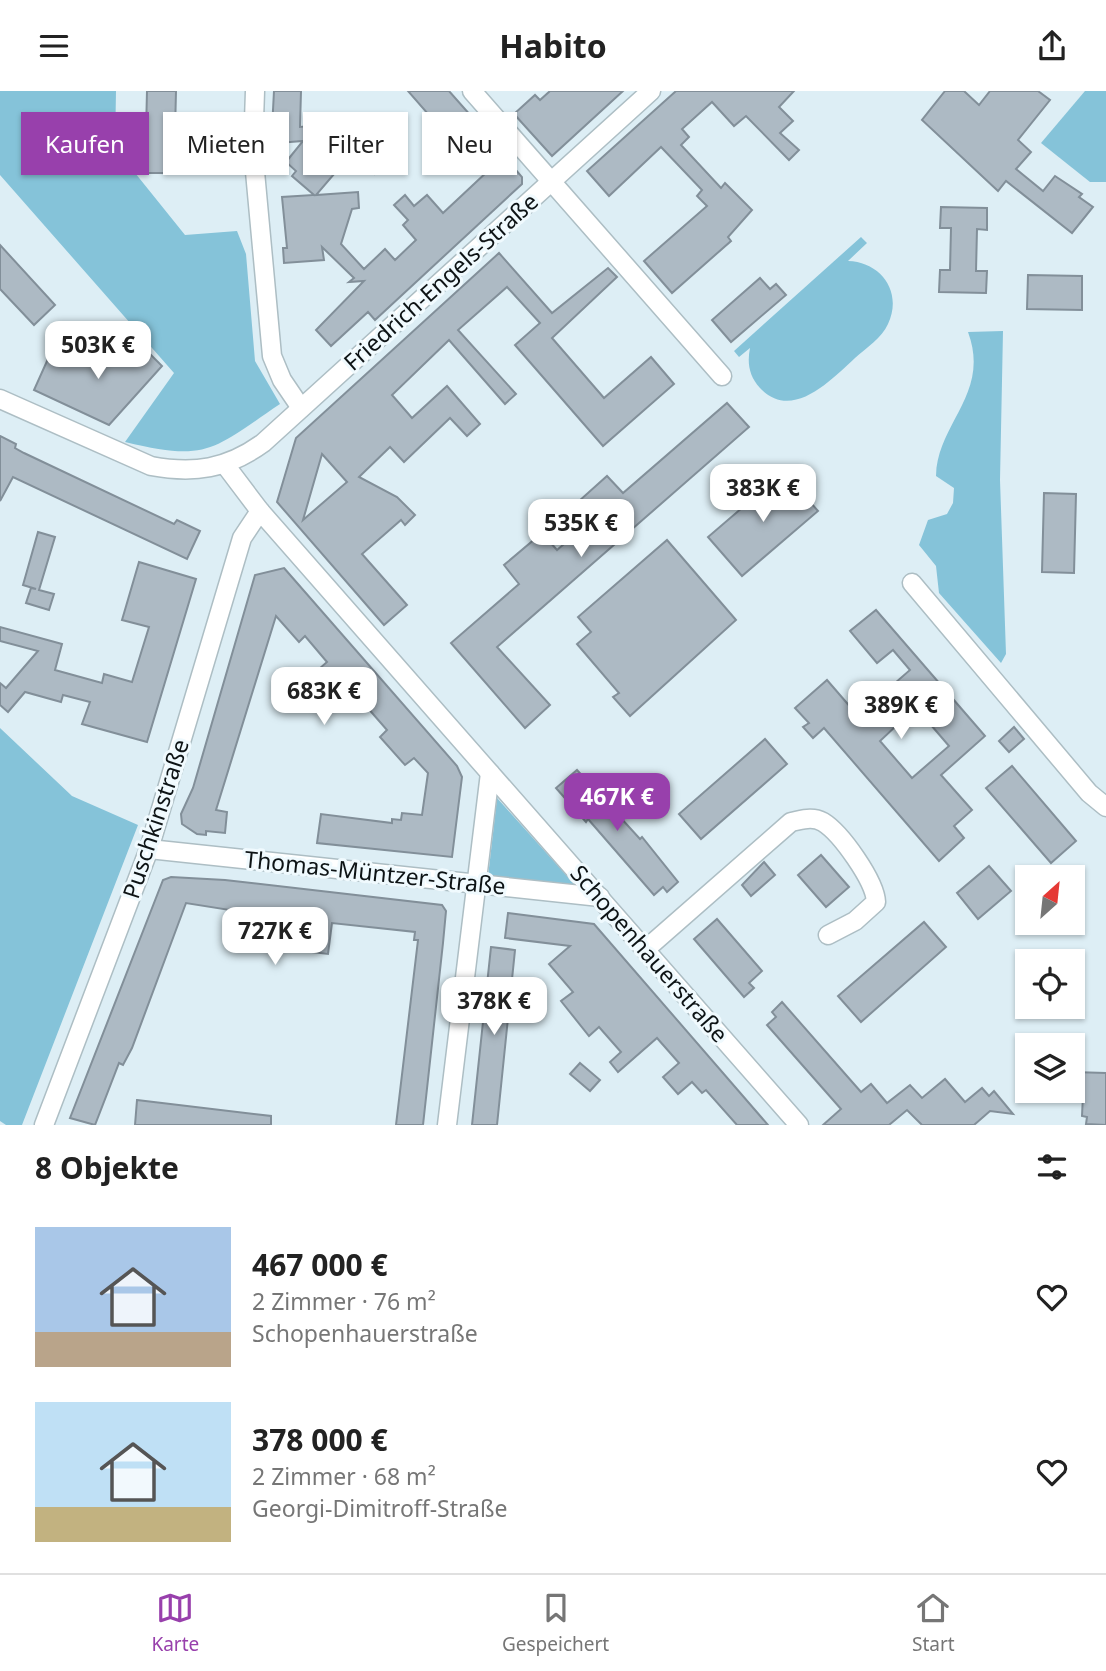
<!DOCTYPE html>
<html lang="de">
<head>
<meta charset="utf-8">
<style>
	body { margin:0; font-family:"Noto Sans",sans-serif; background:#f6f6f6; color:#222; height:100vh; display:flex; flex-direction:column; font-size:26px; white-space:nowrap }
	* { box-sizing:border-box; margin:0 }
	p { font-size:23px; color:#767676 }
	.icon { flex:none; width:38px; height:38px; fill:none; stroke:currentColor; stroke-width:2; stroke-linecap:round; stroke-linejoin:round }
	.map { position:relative; height:1034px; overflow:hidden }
	.drawer { display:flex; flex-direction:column; background:#fff; flex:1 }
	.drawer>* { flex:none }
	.top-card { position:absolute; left:21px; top:21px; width:700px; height:63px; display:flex; gap:14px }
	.needle { width:46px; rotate:27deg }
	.fabs { position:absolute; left:1015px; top:774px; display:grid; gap:14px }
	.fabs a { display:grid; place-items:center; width:70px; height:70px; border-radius:0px; background:#fff; box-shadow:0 2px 5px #0004; font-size:35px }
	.price { position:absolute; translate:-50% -60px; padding:0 16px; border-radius:14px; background:#fff; color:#222; font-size:23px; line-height:46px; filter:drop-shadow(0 2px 4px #0008) }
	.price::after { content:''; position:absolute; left:50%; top:42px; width:21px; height:16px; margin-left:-10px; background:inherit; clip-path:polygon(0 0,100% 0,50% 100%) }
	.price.on { background:#9840ac; color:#fff }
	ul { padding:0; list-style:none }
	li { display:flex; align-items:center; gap:21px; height:175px; padding:0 35px }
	li span { display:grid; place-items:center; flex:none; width:196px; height:140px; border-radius:0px; color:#555 }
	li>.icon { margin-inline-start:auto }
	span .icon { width:84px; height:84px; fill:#fffc; stroke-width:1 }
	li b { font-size:30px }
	h2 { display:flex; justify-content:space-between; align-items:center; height:84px; padding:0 35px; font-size:30px }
	.pill { padding:0 24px; border-radius:0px; background:#fff; box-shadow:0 2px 5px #0004; font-size:24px; line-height:63px }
	.pill.on { background:#9840ac; color:#fff }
	header { display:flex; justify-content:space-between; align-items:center; height:91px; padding:0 35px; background:#fff; font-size:32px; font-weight:700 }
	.tab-bar { display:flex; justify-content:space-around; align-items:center; height:98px; border-top:2px solid #e0e0e0; background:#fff; font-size:19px; color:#767676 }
	.tab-bar a { display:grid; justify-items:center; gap:4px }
	.tab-bar .on { color:#9840ac }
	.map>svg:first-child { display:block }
	.green { fill:#85c3d9 }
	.building { fill:#adbac4; stroke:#828f99; stroke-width:2; fill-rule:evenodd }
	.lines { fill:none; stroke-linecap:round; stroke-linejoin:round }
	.minor-casing { stroke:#adbec4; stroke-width:21 }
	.minor { stroke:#fff; stroke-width:18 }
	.labels { text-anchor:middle; stroke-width:6; stroke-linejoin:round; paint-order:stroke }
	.street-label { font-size:23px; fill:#0d1315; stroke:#f0fafe }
</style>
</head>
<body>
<header><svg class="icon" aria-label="menu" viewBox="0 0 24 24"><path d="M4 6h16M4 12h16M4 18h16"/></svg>Habito<svg class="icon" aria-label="share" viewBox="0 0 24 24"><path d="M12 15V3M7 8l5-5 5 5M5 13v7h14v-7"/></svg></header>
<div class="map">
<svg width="1106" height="1034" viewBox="0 0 1106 1034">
	<rect width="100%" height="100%" fill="#ddeef5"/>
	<g class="green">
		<path d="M0 0H116L115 57 185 144 237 140 246 163 255 270 280 313C212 359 208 371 125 351L174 282 0 84Z"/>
		<path d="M1085 0H1106V91H1090L1041 52Z"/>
		<path d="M861 146 867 152 848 170C881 171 903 201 888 233 882 247 866 257 855 267 831 289 792 331 760 297 749 285 747 272 750 257L739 266 734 260Z"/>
		<path d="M1003 240 1000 389 1006 563 1001 572 939 502 936 475 919 454 928 429 947 423 953 412 954 397 936 385C937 332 991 303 968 241Z"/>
		<path d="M0 637 72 705 138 734 22 1034H6L0 1030Z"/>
		<path d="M497 707 577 796 488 786Z"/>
	</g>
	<g class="building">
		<path d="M147 0H176L174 82H145Z"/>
		<path d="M274 0H301L300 36 352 31 355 56 381 69 374 83 346 69 316 104 358 101 359 117 352 118 341 153 364 178 385 158 395 169 416 149 403 134 408 129 394 114 405 104 414 115 427 104 443 122 504 65 522 86V93L375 229 368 221 331 255 316 239 364 190 349 191 354 187 322 156 324 169 284 172 283 157H287L282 106 314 104 292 85 296 80 286 71 303 50 278 52 277 37 272 38Z"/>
		<path d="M408 0H449L479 34 456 55Z"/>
		<path d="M550 0H623L552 65 514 23 535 4 540 9Z"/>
		<path d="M676 0H794L779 16 793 30 780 42 799 59 789 69 746 25 734 35 712 11 682 38 689 46 681 54 721 97 725 92 752 119 728 146 731 150 672 202 644 170 707 115 697 105 702 99 661 56 609 105 587 80Z"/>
		<path d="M945 0H964L979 14 990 0H1038L1050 9 1018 49 1031 61 1016 78 1043 100 1055 85 1082 103 1079 106 1093 116 1072 142 1006 90 998 100 922 29Z"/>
		<path d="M941 116 987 117V139L977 138 976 180H987L986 202 939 201 940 179H950L951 137H940Z"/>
		<path d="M0 154 55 214 34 234 0 198Z"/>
		<path d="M499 162 552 222 608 177 617 186 552 247 604 307 651 266 674 293 603 355 515 254 540 232 507 196 458 239 516 303 505 313 449 249 392 304 412 327 447 295 480 333 467 345 450 327 404 371 390 356 359 386 397 406 415 424 405 434 401 429 362 463 407 514 384 534 277 411 296 347ZM322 363 347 391 303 429Z"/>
		<path d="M1028 184 1082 185V219L1027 218Z"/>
		<path d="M760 187 770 198 776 193 786 204 731 251 712 229Z"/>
		<path d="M134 247 162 275 109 334 34 299 52 259 69 268 86 267 105 275Z"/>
		<path d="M727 312 749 336 497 556 550 614 525 637 451 552 519 493 504 474 542 442 557 459 594 427 579 410 607 385 623 402Z"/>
		<path d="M0 345 16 353 15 357 24 362 174 433 177 429 200 440 187 468 13 386 0 410Z"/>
		<path d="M784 381 818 420 742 485 708 446Z"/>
		<path d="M1044 402 1076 403 1074 482 1042 481Z"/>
		<path d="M38 441 55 446 39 499 54 503 49 519 26 512 31 497 36 498 23 494Z"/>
		<path d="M667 449 736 529 630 625 613 606 619 602 577 553 591 541 578 526Z"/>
		<path d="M139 471 196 488 147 651 82 633 90 611 63 604 61 611 25 601 8 621 0 614V592L6 597 38 560 0 550V536L62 553 55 579 102 592 104 583 132 591 149 536 122 529Z"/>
		<path d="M284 477 457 675 462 686 452 766 317 752 321 723 392 732V728L401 729 402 722 422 724 428 682 414 667 405 674 380 646 387 639 339 584 314 606 302 593 327 571 305 545 299 551 276 525 216 719 227 721 225 742 206 740V744L197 743 182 733 181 723 193 697 255 484Z"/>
		<path d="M876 519 985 645 941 684 972 719 954 735 964 747 939 770 824 637 813 647 803 636 809 632 795 617 827 589 865 633 882 618 897 634 880 650 912 687 949 655 895 592 910 579 893 559 877 572 850 540Z"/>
		<path d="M1014 636 1024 648 1009 661 999 650Z"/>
		<path d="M765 648 787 673 701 748 679 723Z"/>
		<path d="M1012 675 1076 750 1051 772 986 697Z"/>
		<path d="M577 679 640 748 642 746 678 791 667 801 663 796 654 804 588 728 586 731 556 697Z"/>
		<path d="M821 764 849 796 826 816 798 784Z"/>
		<path d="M764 771 775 784 751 805 742 794Z"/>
		<path d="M989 775 1011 800 978 828 957 802Z"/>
		<path d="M171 786 225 789 442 814 446 820 443 852 423 1034H396L418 849H414L415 841 332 832 328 863 260 855 259 861 245 860 249 822 186 812 132 957 123 974 119 972 95 1034 70 1027 163 789Z"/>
		<path d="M508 822 594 833 768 1034H737L706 999 702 1002 692 991 678 1003 663 986 679 972 657 947 618 981 610 971 621 961 599 936 589 945 561 910 573 901 549 873 570 855 505 847Z"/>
		<path d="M717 828 762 880 749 892 754 897 744 906 694 848Z"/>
		<path d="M924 831 946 856 861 931 838 905Z"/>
		<path d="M491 856 515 859 497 1034H472Z"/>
		<path d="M782 911 861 1001 871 993 887 1012 910 994 922 1007 945 988 965 1011 982 997 989 1005 994 1000 1013 1023 990 1020 974 1034H922L907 1019 889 1034H823L841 1018 767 934 776 926 772 921Z"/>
		<path d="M580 972 600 989 590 1000 570 983Z"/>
		<path d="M1073 981 1106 982V1034L1086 1033 1087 1026 1082 1025 1083 1004H1073Z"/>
		<path d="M137 1009 271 1025V1034H135Z"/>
	</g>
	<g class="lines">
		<defs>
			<g id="minor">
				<path d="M255 0 253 59 272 265 282 289 301 317"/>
				<path d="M472 0 722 285"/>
				<path d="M0 308 151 375C194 383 227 378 263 352L651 0"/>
				<path d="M226 375 260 420 799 1034"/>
				<path d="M912 492 1089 702 1106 716"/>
				<path d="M149 758 600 806"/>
				<path d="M646 858 791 731C802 729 812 725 823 731 841 742 875 790 876 811L855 830 828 844"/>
				<path d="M44 1034 149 758 242 447 260 420"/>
				<path d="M447 1034 490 682"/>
			</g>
		</defs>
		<use href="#minor" class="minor-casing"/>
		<use href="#minor" class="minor"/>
	</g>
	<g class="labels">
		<g class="street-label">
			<text transform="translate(441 191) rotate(-42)" y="8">Friedrich-Engels-Straße</text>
			<text transform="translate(156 728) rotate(-72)" y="8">Puschkinstraße</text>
			<text transform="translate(375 782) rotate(6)" y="8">Thomas-Müntzer-Straße</text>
			<text transform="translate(649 863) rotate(49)" y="8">Schopenhauerstraße</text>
		</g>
	</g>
</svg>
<div class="fabs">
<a><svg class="needle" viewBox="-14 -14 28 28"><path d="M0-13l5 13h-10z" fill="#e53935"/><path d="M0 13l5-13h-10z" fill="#767676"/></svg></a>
<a><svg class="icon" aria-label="locate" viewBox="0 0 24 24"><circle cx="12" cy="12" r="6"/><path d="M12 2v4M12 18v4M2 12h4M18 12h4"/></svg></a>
<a><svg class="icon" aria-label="layers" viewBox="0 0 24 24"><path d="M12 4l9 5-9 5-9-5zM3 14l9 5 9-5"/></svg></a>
</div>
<b class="price" style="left:98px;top:290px">503K €</b>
<b class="price" style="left:763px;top:433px">383K €</b>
<b class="price" style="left:581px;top:468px">535K €</b>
<b class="price" style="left:324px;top:636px">683K €</b>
<b class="price" style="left:901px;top:650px">389K €</b>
<b class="price on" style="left:617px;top:742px">467K €</b>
<b class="price" style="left:275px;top:876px">727K €</b>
<b class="price" style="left:494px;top:946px">378K €</b>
<div class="top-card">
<a class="pill on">Kaufen</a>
<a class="pill">Mieten</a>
<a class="pill">Filter</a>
<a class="pill">Neu</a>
</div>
</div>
<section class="drawer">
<h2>8 Objekte<svg class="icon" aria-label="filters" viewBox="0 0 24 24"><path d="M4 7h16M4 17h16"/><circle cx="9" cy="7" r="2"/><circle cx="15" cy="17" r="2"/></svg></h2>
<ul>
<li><span style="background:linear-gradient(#a9c7e8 75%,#b9a48a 0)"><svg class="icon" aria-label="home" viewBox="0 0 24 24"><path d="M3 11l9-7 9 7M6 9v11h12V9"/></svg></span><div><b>467 000 €</b><p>2 Zimmer · 76 m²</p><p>Schopenhauerstraße</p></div><svg class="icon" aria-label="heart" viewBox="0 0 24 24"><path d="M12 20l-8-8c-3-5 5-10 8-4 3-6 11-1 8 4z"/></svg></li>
<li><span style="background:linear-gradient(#bfe0f5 75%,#c2b280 0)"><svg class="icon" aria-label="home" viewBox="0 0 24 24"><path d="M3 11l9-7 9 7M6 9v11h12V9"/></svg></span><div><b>378 000 €</b><p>2 Zimmer · 68 m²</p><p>Georgi-Dimitroff-Straße</p></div><svg class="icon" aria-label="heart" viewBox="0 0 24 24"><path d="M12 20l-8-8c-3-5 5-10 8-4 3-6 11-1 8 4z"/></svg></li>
</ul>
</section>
<nav class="tab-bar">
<a class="on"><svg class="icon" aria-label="map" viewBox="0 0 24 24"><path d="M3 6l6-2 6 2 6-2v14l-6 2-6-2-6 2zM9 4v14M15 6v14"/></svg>Karte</a>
<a><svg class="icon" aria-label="saved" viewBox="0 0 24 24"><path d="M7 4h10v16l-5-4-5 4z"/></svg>Gespeichert</a>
<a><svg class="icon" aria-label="home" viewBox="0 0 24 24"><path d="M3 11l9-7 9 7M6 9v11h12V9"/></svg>Start</a>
</nav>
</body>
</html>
